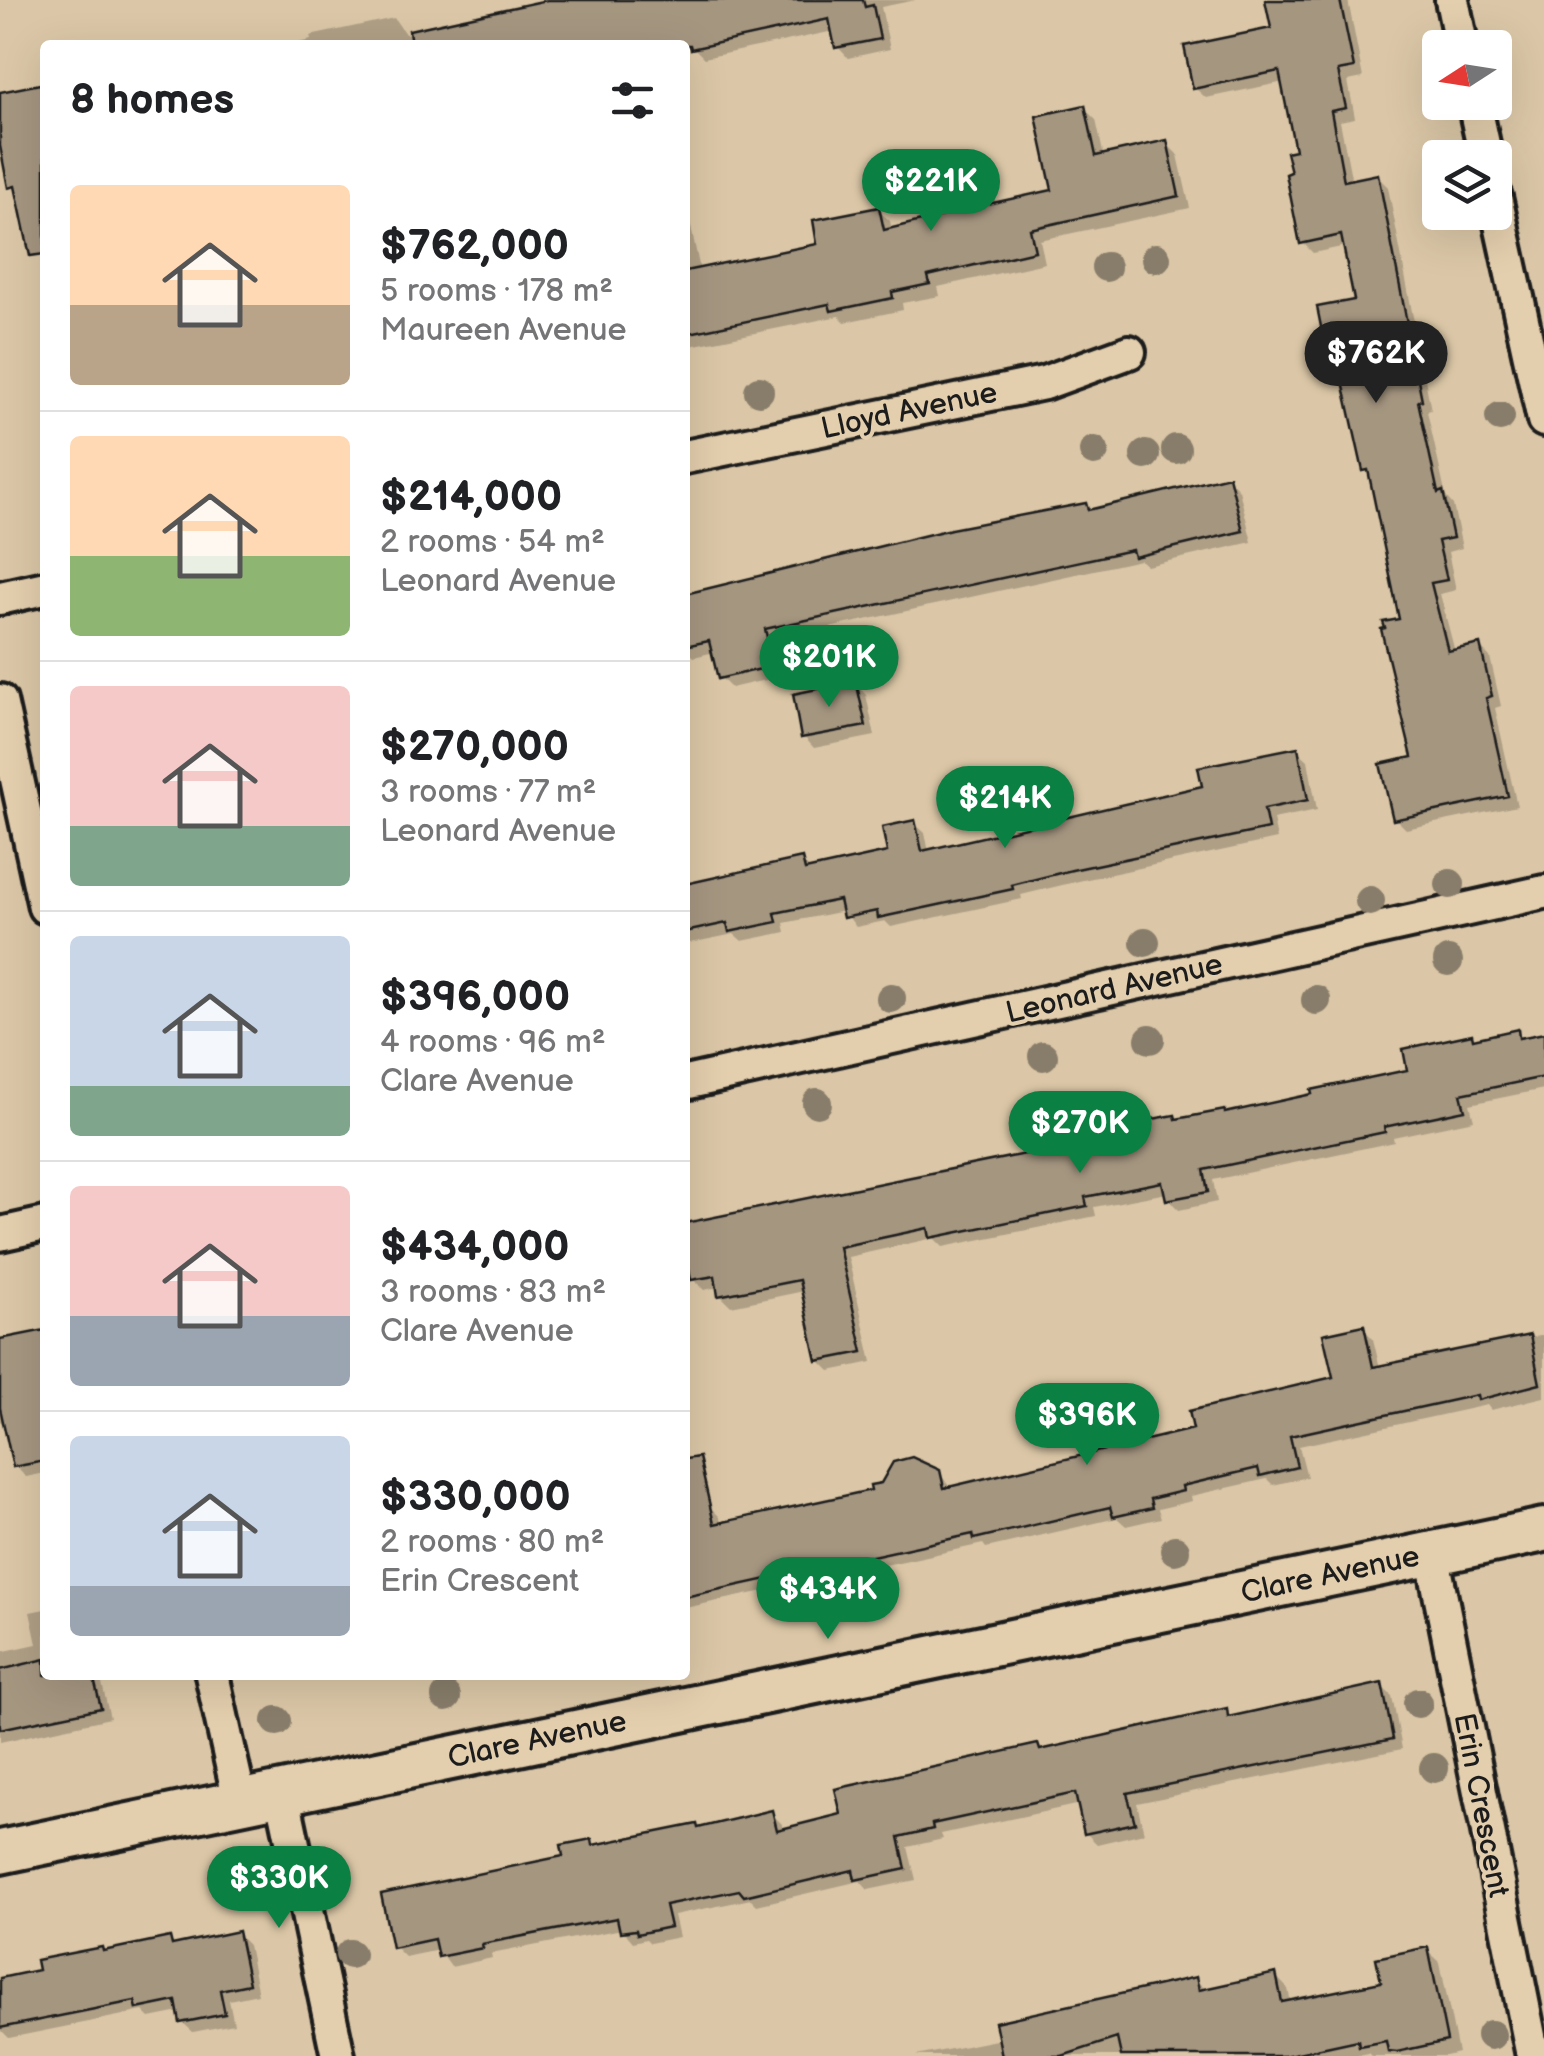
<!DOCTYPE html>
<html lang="en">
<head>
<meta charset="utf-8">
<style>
	body { margin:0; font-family:"Balsamiq Sans",sans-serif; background:#f6f6f6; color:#202124; height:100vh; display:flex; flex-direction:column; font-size:38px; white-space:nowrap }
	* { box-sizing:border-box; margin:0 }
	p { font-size:32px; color:#757577 }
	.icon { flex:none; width:55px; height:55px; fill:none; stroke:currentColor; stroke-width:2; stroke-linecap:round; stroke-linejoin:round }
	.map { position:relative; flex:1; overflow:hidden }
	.drawer { position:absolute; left:40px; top:40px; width:650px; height:1640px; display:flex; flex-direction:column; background:#fff; border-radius:10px; box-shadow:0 10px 40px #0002 }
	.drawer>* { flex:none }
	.needle { width:65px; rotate:258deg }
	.tools { position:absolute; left:1422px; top:30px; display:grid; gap:20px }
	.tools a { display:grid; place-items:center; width:90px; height:90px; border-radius:10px; background:#fff; box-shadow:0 10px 40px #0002; font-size:50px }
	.price { position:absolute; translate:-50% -85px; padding:0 22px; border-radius:35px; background:#0b8043; color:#fff; font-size:32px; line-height:65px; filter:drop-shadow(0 2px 5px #0008) }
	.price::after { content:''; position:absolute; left:50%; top:60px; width:30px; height:22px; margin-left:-15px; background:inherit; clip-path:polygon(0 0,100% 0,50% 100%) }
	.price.selected { background:#222; color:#fff }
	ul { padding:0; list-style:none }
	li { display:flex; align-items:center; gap:30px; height:250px; padding:0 30px }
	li+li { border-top:2px solid #e0e0e0 }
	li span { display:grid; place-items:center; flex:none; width:280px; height:200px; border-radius:10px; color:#555 }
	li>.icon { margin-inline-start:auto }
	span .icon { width:120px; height:120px; fill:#fffc; stroke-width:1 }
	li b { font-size:42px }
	h2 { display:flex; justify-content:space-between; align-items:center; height:120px; padding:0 30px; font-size:42px }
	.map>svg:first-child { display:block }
	.shadow { fill:#0003 }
	.building { fill:#a59680; stroke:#1c1c1c; stroke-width:2.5 }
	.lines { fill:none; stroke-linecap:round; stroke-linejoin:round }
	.minor-casing { stroke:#1c1c1c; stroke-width:40 }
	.tertiary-casing { stroke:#1c1c1c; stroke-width:50 }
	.minor { stroke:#e3cead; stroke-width:32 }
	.tertiary { stroke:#e3cead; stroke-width:42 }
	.tree { fill:#887d6a }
	.labels { text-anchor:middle; stroke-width:8; stroke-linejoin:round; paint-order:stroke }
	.street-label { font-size:30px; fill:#1c1c1c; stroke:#e3cead }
</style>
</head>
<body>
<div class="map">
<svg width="1544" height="2056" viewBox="0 0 1544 2056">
	<rect width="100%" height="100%" fill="#dbc7a7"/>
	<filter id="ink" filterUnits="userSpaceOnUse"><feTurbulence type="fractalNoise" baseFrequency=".01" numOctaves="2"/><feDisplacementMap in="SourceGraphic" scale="20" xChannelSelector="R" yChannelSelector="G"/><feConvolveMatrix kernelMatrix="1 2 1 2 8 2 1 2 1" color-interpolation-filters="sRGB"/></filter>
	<g filter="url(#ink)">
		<g class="shadow">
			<path d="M554 0H916L881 7 890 49 848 58 838 47 834 31 704 58 692 46 685 48V45H289L311 40 310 36 394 18 405 34Z"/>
			<path d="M1267 0H1348L1363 78 1348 81 1355 118 1340 121 1352 182 1377 176 1388 187 1431 410 1427 411 1446 497 1453 505 1462 548 1448 552 1456 590 1440 594 1455 652 1480 647 1490 657 1501 706 1495 708 1517 806 1406 829 1395 818 1415 759 1402 621 1371 476 1365 470 1341 370 1330 360 1357 302 1346 246 1313 253 1302 242 1294 174 1298 152 1284 82 1206 98 1195 88 1274 30Z"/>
			<path d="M1084 108 1096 120 1104 157 1166 143 1178 155 1190 208 1040 240 1045 263 938 287 940 296 902 303 903 310 845 322 839 316 685 347V198L700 270 820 246 878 210 890 221 892 230 957 215 981 180 993 192 996 205 1055 192Z"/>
			<path d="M1229 479 1239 490 1252 542 1147 566 1140 560 774 640 783 676 731 688 720 677 714 652 694 657 685 648V595L1085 505 1092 512Z"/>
			<path d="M856 684 866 695 875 736 814 748 804 737Z"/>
			<path d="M1297 750 1308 760 1317 810 1273 819 1277 839 1083 880 1021 895 1022 899 891 927 885 921 856 927 844 911 784 923 786 932 742 941 734 934 685 944V885L801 861 812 871 890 854 914 823 925 833 929 852 1205 788Z"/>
			<path d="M1517 1032 1524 1040 1544 1035V1089L1470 1104 1474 1120 1393 1137 1394 1142 1213 1180 1217 1202 1179 1210 1168 1199 1167 1193 1094 1207 1096 1216 943 1247 934 1238 848 1257 872 1362 830 1371 819 1360 804 1291 731 1306 720 1295 719 1287 704 1290 693 1279 685 1280V1225L1134 1134 1178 1122 1226 1115 1410 1072 1475 1041Z"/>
			<path d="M1363 1328 1373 1339 1380 1368 1544 1335V1397L1491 1410 1487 1405 1299 1446 1307 1477 1273 1485 1267 1479 1191 1496 1192 1501 1158 1509 1161 1518 1126 1526 1117 1518 986 1548 983 1544 685 1608V1512L709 1506 720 1517 721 1526 874 1492 939 1472 951 1489 1196 1431 1336 1379Z"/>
			<path d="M45 1337V1473L26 1477 15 1466 7 1428 0 1421V1343Z"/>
			<path d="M45 1609V1675H100L110 1718 0 1742V1652L37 1644 30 1612Z"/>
			<path d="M1381 1686 1392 1696 1402 1749 1137 1803 1144 1833 1097 1844 1086 1833 1080 1804 941 1834 943 1839 908 1847 916 1880 868 1890 860 1881 757 1905 751 1899 674 1915 679 1937 650 1943 646 1939 633 1942 622 1929 491 1954 492 1958 451 1967 439 1950 405 1957 395 1947 591 1842 596 1847 700 1830 771 1813 782 1824 783 1830 844 1816 1037 1747 1043 1752 1226 1711 1233 1718Z"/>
			<path d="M237 1934 248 1945 258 1994 229 2000 234 2024 193 2032 182 2022 180 2012 150 2018 143 2011 9 2038 0 2029V1980L169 1939 176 1946Z"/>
			<path d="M1427 1950 1440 1962 1458 2053 1446 2056H1372L1369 2053 1353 2056H916L1001 2039 1195 1979 1207 1991 1276 1976 1288 1989 1291 2002 1384 1984Z"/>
		</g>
		<g class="building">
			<path d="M547 0H863L865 7 873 5 880 39 835 48 829 19 691 49 690 45H411L409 30Z"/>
			<path d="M1265 0H1340L1354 68 1338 71 1346 108 1331 111 1344 181 1378 174 1422 400 1418 401 1438 493 1443 491 1453 538 1438 541 1447 580 1431 583 1448 651 1480 644 1492 696 1486 698 1508 796 1393 820 1380 764 1412 757 1381 629 1385 628 1383 622 1399 619 1368 470 1363 471 1338 359 1328 361 1317 307 1354 300 1341 235 1300 244 1286 174 1291 172 1286 152 1295 150 1279 71 1193 89 1184 46 1271 28Z"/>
			<path d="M45 83V254L30 256 15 186 8 188 0 146V92Z"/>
			<path d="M1085 105 1096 156 1167 140 1179 196 1030 229 1035 251 928 276 930 284 892 292 893 298 831 311 829 304 685 334V271L817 244 813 220 879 207 884 230 954 213 947 185 982 177 988 204 1052 190 1036 116Z"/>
			<path d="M1229 476 1243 531 1134 557 1132 550 765 629 774 666 718 679 709 641 685 646V594L951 529 1086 503 1088 510Z"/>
			<path d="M856 681 866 726 801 738 793 694Z"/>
			<path d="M1298 747 1308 800 1264 809 1268 829 1072 870 1012 885 1013 889 878 918 877 911 843 918 839 900 775 913 777 922 729 932 727 923 685 932V884L802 858 805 870 887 852 882 827 915 820 922 851 1202 786 1198 767Z"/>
			<path d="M1518 1029 1519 1038 1544 1033V1077L1461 1094 1465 1110 1384 1127 1385 1132 1204 1170 1208 1192 1166 1200 1162 1182 1085 1197 1087 1206 930 1238 928 1228 839 1247 863 1352 817 1361 799 1280 718 1296 715 1276 691 1280 685 1251V1223L1133 1132 1136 1129 1135 1122 1175 1115 1176 1119 1225 1110V1113L1312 1094 1311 1090 1407 1070 1403 1049 1472 1034 1473 1039Z"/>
			<path d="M1364 1325 1373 1367 1530 1335 1540 1384 1478 1400 1477 1395 1290 1436 1297 1467 1260 1476 1258 1468 1182 1486 1183 1491 1150 1499 1152 1508 1113 1517 1110 1507 974 1539 973 1534 685 1597V1459L699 1457 714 1524 871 1490 870 1485 881 1483 893 1462 912 1457 940 1470 944 1488 1193 1429 1189 1411 1333 1377 1323 1334Z"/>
			<path d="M45 1330V1461L13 1467 0 1408V1339Z"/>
			<path d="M45 1659V1675H93L101 1708 0 1729V1670Z"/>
			<path d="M1382 1683 1393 1739 1127 1793 1135 1823 1084 1834 1075 1793 932 1824 933 1829 899 1837 906 1869 855 1880 853 1870 744 1896 739 1890 665 1905 670 1927 637 1934 636 1930 620 1932 617 1918 482 1944 483 1948 438 1957 434 1939 392 1948 381 1894 563 1856 561 1845 592 1839 593 1845 697 1824 698 1828 772 1810 777 1830 841 1814 835 1789 1038 1744 1040 1750 1227 1708 1228 1717Z"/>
			<path d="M238 1931 249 1984 220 1990 225 2014 180 2023 176 2001 137 2009 135 2001 0 2028V1978L38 1970 36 1960 102 1947 103 1951 170 1937 172 1945Z"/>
			<path d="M1428 1947 1447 2041 1397 2052 1388 2051 1386 2041 1359 2046 1358 2040 1284 2056H1121L1117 2038 1062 2056H1002L995 2022 1196 1977 1199 1990 1276 1973 1282 2002 1381 1982 1376 1958Z"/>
		</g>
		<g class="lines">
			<defs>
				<g id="minor">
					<path d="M1452 0 1462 48"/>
					<path d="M1474 102 1486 158"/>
					<path d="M1495 197 1544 420"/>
					<path d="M685 457 1044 383 1129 352"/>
					<path d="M0 598 45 588"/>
					<path d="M0 701 45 907"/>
					<path d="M685 1083 1544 892"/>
					<path d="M0 1234 45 1224"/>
					<path d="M1432 1553 1533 2056"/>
					<path d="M212 1675 240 1801"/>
					<path d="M282 1792 338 2056"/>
				</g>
				<path id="tertiary" d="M0 1852 1544 1530"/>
			</defs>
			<use href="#minor" class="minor-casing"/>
			<use href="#tertiary" class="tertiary-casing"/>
			<use href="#minor" class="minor"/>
			<use href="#tertiary" class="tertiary"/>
		</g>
		<g class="tree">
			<circle cx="1156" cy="258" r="15"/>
			<circle cx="1106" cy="267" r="15"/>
			<circle cx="759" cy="391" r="15"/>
			<circle cx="1500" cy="417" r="15"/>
			<circle cx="1176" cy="449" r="15"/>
			<circle cx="1094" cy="451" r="15"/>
			<circle cx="1145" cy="455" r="15"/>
			<circle cx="1450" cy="884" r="15"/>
			<circle cx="1370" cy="901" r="15"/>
			<circle cx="1145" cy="942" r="15"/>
			<circle cx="1448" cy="961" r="15"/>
			<circle cx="891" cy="998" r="15"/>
			<circle cx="1316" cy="1000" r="15"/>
			<circle cx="1150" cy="1039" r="15"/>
			<circle cx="1043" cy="1056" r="15"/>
			<circle cx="817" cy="1103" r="15"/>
			<circle cx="1175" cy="1550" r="15"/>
			<circle cx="446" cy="1697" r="15"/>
			<circle cx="1418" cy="1703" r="15"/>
			<circle cx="277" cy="1721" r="15"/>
			<circle cx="1434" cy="1768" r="15"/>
			<circle cx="350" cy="1954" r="15"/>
			<circle cx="1491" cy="2035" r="15"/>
		</g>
	</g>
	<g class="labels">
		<g class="street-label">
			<text transform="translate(909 410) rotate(-12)" y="10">Lloyd Avenue</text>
			<text transform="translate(1114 988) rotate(-13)" y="10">Leonard Avenue</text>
			<text transform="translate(1330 1574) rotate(-12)" y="10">Clare Avenue</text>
			<text transform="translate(537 1739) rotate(-12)" y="10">Clare Avenue</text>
			<text transform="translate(1482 1805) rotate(79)" y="10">Erin Crescent</text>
		</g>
	</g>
</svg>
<div class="tools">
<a><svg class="needle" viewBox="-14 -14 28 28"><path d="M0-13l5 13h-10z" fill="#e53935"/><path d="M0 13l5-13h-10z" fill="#757577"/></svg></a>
<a><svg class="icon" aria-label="layers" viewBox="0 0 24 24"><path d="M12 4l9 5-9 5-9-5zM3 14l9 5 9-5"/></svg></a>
</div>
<b class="price" style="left:931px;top:234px">$221K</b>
<b class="price selected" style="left:1376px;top:406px">$762K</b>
<b class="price" style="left:829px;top:710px">$201K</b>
<b class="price" style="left:1005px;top:851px">$214K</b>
<b class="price" style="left:1080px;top:1176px">$270K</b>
<b class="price" style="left:1087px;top:1468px">$396K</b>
<b class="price" style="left:828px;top:1642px">$434K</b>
<b class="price" style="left:279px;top:1931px">$330K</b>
<section class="drawer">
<h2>8 homes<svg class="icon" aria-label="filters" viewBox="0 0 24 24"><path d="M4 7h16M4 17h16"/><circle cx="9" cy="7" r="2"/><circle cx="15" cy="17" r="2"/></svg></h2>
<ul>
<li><span style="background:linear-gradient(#ffd9b3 60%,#b9a48a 0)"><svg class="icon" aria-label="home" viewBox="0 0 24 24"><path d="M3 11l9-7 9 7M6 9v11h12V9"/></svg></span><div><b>$762,000</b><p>5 rooms · 178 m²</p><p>Maureen Avenue</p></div></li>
<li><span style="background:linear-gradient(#ffd9b3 60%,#8fb573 0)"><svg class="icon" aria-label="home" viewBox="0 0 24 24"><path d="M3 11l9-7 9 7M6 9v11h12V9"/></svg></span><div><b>$214,000</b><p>2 rooms · 54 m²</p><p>Leonard Avenue</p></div></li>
<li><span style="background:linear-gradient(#f6c9c9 70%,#7fa58c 0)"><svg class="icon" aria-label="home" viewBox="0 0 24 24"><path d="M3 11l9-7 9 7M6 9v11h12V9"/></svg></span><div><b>$270,000</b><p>3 rooms · 77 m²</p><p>Leonard Avenue</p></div></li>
<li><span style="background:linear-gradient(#c9d6e8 75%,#7fa58c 0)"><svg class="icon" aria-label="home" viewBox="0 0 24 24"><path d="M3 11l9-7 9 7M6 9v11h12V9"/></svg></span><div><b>$396,000</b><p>4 rooms · 96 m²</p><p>Clare Avenue</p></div></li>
<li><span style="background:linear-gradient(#f6c9c9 65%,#9aa5b1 0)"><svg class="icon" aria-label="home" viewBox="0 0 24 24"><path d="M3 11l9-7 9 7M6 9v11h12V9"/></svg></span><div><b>$434,000</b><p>3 rooms · 83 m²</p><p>Clare Avenue</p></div></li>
<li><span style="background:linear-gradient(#c9d6e8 75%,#9aa5b1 0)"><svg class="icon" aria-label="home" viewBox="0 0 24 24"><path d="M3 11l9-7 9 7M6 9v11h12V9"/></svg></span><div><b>$330,000</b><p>2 rooms · 80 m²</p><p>Erin Crescent</p></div></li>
</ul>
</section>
</div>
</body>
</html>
